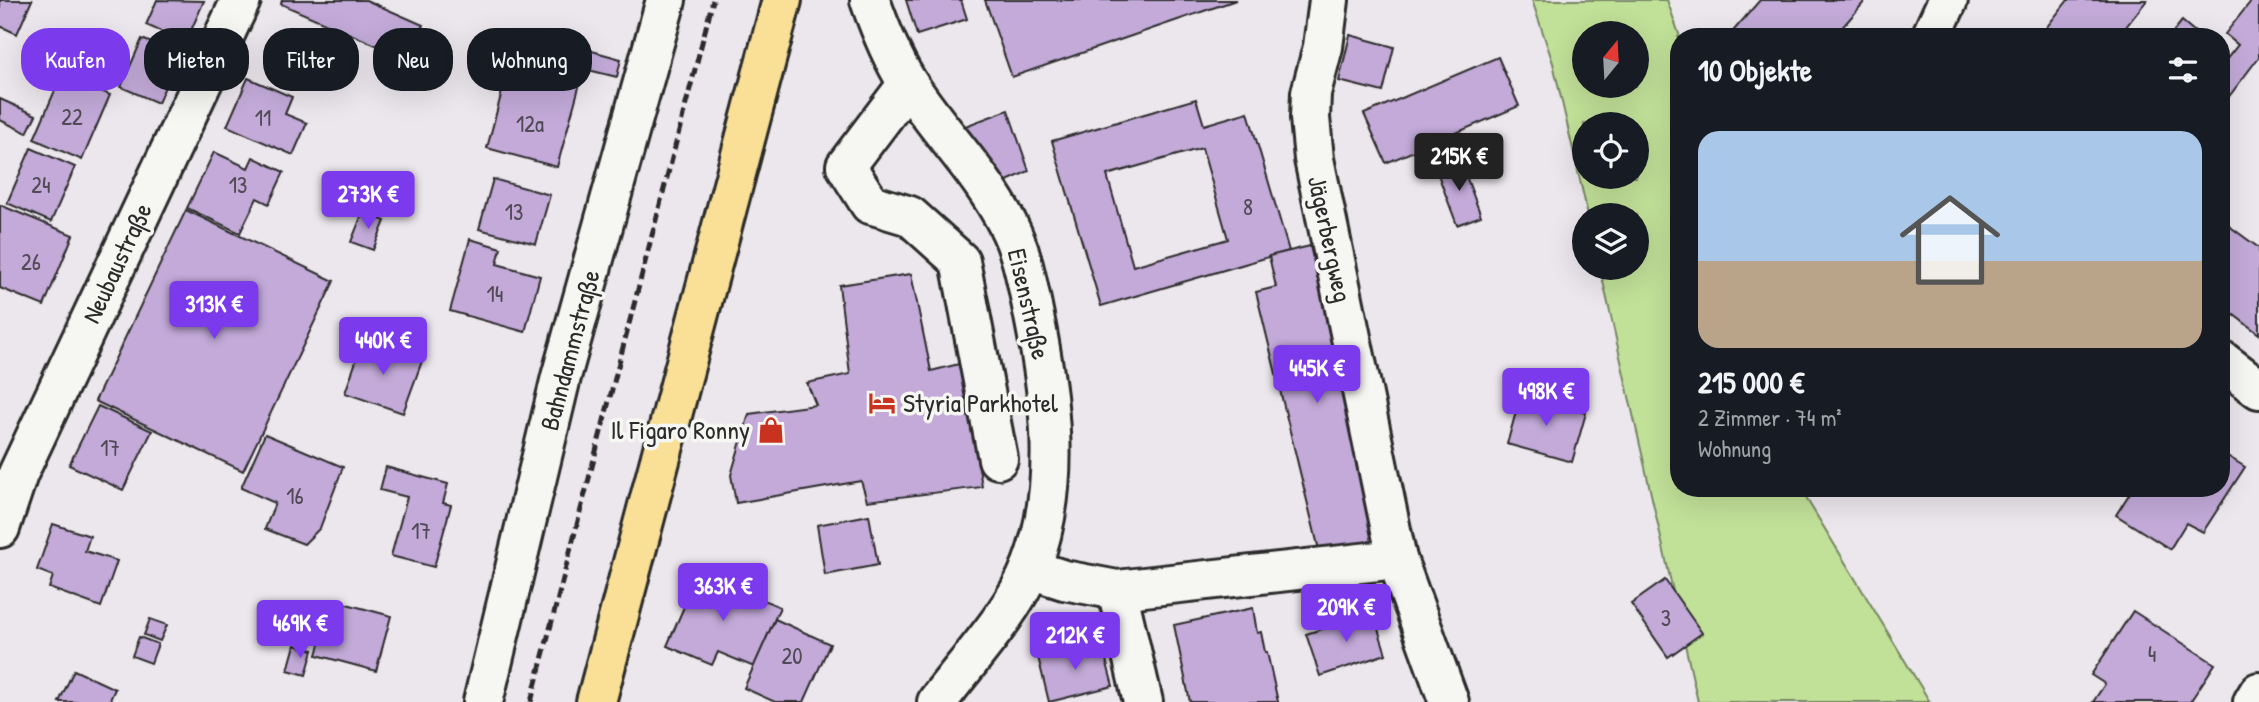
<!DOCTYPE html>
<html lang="de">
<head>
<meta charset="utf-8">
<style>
	body { margin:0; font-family:"Patrick Hand",sans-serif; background:#242831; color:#f1f3f6; height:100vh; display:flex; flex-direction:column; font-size:26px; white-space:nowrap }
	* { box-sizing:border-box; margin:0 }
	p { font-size:23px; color:#9ea1a6 }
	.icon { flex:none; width:38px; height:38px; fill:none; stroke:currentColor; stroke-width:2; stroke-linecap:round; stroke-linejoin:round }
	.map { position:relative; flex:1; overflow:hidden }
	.drawer { position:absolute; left:1670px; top:28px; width:560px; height:469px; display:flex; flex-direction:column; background:#171b24; border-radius:28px; box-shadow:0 7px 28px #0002 }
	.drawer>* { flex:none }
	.banner { position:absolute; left:21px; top:28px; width:665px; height:63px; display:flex; gap:14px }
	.needle { width:46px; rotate:18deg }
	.buttons { position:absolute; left:1572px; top:21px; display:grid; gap:14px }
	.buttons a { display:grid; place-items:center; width:77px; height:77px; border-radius:50%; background:#171b24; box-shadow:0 7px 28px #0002; font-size:35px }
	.price { position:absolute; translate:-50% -60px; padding:0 16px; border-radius:7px; background:#7c3aed; color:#fff; font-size:23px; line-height:46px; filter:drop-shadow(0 2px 4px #0008) }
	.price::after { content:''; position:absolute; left:50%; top:42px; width:21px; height:16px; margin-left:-10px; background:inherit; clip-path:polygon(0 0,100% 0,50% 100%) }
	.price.current { background:#222; color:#fff }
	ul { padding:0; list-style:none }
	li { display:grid; align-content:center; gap:14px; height:371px; padding:0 28px }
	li+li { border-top:2px solid #363941 }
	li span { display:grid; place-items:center; height:217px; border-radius:21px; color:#555 }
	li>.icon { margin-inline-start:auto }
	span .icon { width:126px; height:126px; fill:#fffc; stroke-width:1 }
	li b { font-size:30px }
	h2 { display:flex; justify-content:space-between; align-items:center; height:84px; padding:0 28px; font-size:30px }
	.pill { padding:0 24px; border-radius:28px; background:#171b24; box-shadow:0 7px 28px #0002; font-size:24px; line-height:63px }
	.pill.current { background:#7c3aed; color:#fff }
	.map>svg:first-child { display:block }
	.green { fill:#c1e098; stroke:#768662; stroke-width:2; fill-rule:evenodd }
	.building { fill:#c3aad9; stroke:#2b2b2b; stroke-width:2; fill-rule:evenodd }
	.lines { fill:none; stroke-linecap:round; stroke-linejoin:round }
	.minor-casing { stroke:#2b2b2b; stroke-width:44 }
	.major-casing { stroke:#2b2b2b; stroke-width:44 }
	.minor { stroke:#f6f6f2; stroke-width:38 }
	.major { stroke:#f9e096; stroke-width:38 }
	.rail { stroke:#2b2b2b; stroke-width:5; stroke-dasharray:10 5; stroke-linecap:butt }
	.labels { text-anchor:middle; stroke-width:7; stroke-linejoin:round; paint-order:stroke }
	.number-label { font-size:23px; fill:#514b56 }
	.street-label { font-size:26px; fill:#2b2b2b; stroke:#f6f6f2 }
	.poi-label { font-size:26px; fill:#2b2b2b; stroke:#f6f6f2; text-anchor:start }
</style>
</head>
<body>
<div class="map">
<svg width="2259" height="702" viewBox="0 0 2259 702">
	<rect width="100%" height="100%" fill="#ece7ed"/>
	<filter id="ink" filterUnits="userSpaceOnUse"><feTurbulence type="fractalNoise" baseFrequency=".0143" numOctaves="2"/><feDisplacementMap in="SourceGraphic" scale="14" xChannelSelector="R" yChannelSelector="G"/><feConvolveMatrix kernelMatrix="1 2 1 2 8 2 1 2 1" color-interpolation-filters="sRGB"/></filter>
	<g filter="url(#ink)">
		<path class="green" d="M1532 0H1667L1680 37H1678V488H1800L1930 702H1698L1600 268H1636V215H1588L1553 63ZM1584 33H1636V86H1584ZM1584 124H1636V177H1584Z"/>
		<g class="building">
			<path d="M0 0H32L17 34 0 26Z"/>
			<path d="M157 0 204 1 186 42 146 25Z"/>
			<path d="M282 0H366L423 25 408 59 281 4Z"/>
			<path d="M906 0H961L967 19 917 35Z"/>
			<path d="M985 0H1236L1012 77Z"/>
			<path d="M1760 0H1866L1834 37H1728Z"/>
			<path d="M2068 0H2147L2118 37H2039Z"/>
			<path d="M2252 0H2259V57L2221 107V66L2238 45 2225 34Z"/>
			<path d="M2182 21 2201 37H2169Z"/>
			<path d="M1350 35 1394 47 1383 92 1339 81Z"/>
			<path d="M142 39 179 54 158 103 121 87Z"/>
			<path d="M581 48 621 59 617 77 576 67Z"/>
			<path d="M513 50 584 69 557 167 487 148Z"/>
			<path d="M1498 57 1519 106 1386 163 1364 114Z"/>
			<path d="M62 74 110 95 82 160 34 139Z"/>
			<path d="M248 78 292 97 285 114 307 123 293 155 227 126Z"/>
			<path d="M0 99 36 115 27 133 0 120Z"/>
			<path d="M1196 99 1204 125 1248 112 1289 251 1101 306 1052 141ZM1202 148 1228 239 1133 266 1107 175Z"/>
			<path d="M1008 110 1029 171 1005 182 960 128Z"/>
			<path d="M31 148 75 167 51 222 7 203Z"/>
			<path d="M214 152 248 168 253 157 284 172 269 204 257 198 240 233 187 208Z"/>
			<path d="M1460 160 1481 216 1457 225 1436 169Z"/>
			<path d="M493 179 550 195 536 244 479 229Z"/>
			<path d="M0 205 73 235 44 306 0 288Z"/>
			<path d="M186 210 334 281 243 471 95 401Z"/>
			<path d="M363 212 385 221 373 250 351 242Z"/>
			<path d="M2221 220 2259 248V334L2221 305Z"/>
			<path d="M470 239 501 248 497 264 540 276 525 332 450 311Z"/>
			<path d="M1310 246 1382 539 1320 554 1256 292 1276 287 1269 256Z"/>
			<path d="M911 274 931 371 963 363 982 487 867 501 861 481 736 503 731 475 749 414 816 405 807 383 850 374 839 285Z"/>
			<path d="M363 341 422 361 403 413 345 393Z"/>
			<path d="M1521 394 1586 413 1572 462 1507 444Z"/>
			<path d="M98 406 152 431 123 490 69 465Z"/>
			<path d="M265 434 343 467 320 528 304 544 265 529 275 503 241 488Z"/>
			<path d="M2221 452 2245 467 2203 532 2186 523 2170 549 2116 515 2133 488H2221Z"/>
			<path d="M386 467 448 484 443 503 451 505 434 567 391 556 407 497 380 490Z"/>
			<path d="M869 515 878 565 825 575 817 525Z"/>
			<path d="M53 524 90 536 85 551 117 561 101 607 49 588 53 576 37 570Z"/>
			<path d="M699 572 780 607 754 667 718 652 712 665 667 646Z"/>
			<path d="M1665 580 1702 633 1668 657 1631 604Z"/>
			<path d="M332 600 391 616 376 671 317 655Z"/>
			<path d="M1253 608 1257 633 1261 632 1265 652H1267L1278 702H1190L1174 625Z"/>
			<path d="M2133 611 2215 664 2190 702H2093L2105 684 2091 675Z"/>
			<path d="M1373 613 1386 654 1320 676 1306 634Z"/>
			<path d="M150 619 167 625 160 641 144 635Z"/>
			<path d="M775 619 830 644 804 702H775L744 688Z"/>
			<path d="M139 637 158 644 151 663 132 656Z"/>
			<path d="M1101 641 1113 686 1049 702 1038 657Z"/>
			<path d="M295 645 313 650 306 675 288 670Z"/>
			<path d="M74 670 115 689 109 702H59Z"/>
		</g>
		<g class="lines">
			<defs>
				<g id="minor">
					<path d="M870 0C880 29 891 56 907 82 938 131 982 173 1008 225 1022 252 1027 282 1033 311 1050 395 1063 485 1031 567 1013 613 966 663 937 702"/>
					<path d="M1329 0 1323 47 1311 93 1310 118 1314 159 1397 559 1449 702"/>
					<path d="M1931 37 1948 0"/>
					<path d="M908 84 846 166 870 204 910 216 960 261 998 459"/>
					<path d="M2221 360 2259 389"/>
					<path d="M0 528 18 474 241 0"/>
					<path d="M1030 569 1064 580 1117 590 1397 559"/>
					<path d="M1117 590 1143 702"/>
					<path d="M483 702 561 377 666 0"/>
					<path d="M2253 702 2259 692"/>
				</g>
				<path id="major" d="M596 702 782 0"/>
			</defs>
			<use href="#minor" class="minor-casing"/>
			<use href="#major" class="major-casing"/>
			<use href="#minor" class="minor"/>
			<use href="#major" class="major"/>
			<path class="rail" d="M531 702 713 0"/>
		</g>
	</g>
	<defs>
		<symbol id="hotel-bare" viewBox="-9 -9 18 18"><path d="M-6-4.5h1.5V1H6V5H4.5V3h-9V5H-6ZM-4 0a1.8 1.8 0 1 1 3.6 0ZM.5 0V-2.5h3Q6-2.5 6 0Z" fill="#c8321e" stroke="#f6f6f2" stroke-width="2.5" paint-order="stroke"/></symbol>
		<symbol id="shop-bare" viewBox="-9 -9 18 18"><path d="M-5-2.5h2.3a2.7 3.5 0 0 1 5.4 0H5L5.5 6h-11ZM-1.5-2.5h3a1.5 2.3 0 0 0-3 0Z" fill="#c8321e" stroke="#f6f6f2" stroke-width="2.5" paint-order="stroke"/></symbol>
	</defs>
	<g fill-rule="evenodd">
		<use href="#hotel-bare" x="863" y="384" width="38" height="38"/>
		<use href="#shop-bare" x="752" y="411" width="38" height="38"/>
	</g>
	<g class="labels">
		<g class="number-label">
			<text x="72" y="125">22</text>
			<text x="263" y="126">11</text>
			<text x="530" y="132">12a</text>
			<text x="41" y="193">24</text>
			<text x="238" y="193">13</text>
			<text x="1248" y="215">8</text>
			<text x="514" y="220">13</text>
			<text x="31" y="270">26</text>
			<text x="495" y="302">14</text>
			<text x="110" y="456">17</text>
			<text x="295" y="504">16</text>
			<text x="421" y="539">17</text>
			<text x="1666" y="626">3</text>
			<text x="2152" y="662">4</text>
			<text x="792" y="664">20</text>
		</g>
		<g class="street-label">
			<text transform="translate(1330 239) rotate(78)" y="9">Jägerbergweg</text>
			<text transform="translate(117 263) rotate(-65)" y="9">Neubaustraße</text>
			<text transform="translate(1029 304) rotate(77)" y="9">Eisenstraße</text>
			<text transform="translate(570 350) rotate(-75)" y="9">Bahndammstraße</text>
		</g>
		<g class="poi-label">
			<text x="903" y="412">Styria Parkhotel</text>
			<text x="750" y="439" text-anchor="end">Il Figaro Ronny</text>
		</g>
	</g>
</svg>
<div class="buttons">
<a><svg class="needle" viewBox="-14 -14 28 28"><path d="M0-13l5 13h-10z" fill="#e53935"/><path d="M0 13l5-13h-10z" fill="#9ea1a6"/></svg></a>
<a><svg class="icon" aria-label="locate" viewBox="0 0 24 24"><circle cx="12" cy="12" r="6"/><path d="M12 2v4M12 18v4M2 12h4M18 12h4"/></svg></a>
<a><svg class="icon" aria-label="layers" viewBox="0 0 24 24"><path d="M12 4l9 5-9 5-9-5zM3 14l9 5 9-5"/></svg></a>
</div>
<b class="price current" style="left:1459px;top:193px">215K €</b>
<b class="price" style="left:368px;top:231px">273K €</b>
<b class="price" style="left:214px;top:341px">313K €</b>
<b class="price" style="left:383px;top:377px">440K €</b>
<b class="price" style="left:1317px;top:405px">445K €</b>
<b class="price" style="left:1546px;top:428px">498K €</b>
<b class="price" style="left:723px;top:623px">363K €</b>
<b class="price" style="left:1346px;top:644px">209K €</b>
<b class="price" style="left:300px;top:660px">469K €</b>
<b class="price" style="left:1075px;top:672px">212K €</b>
<div class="banner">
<a class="pill current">Kaufen</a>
<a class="pill">Mieten</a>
<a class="pill">Filter</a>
<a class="pill">Neu</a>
<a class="pill">Wohnung</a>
</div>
<section class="drawer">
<h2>10 Objekte<svg class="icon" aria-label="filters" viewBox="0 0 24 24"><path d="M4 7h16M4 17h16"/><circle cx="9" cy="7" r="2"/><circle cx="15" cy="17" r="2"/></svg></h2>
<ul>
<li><span style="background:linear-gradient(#a9c7e8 60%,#b9a48a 0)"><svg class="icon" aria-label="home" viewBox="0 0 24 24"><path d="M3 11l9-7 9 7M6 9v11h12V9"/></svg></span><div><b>215 000 €</b><p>2 Zimmer · 74 m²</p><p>Wohnung</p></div></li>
</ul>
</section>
</div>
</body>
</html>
